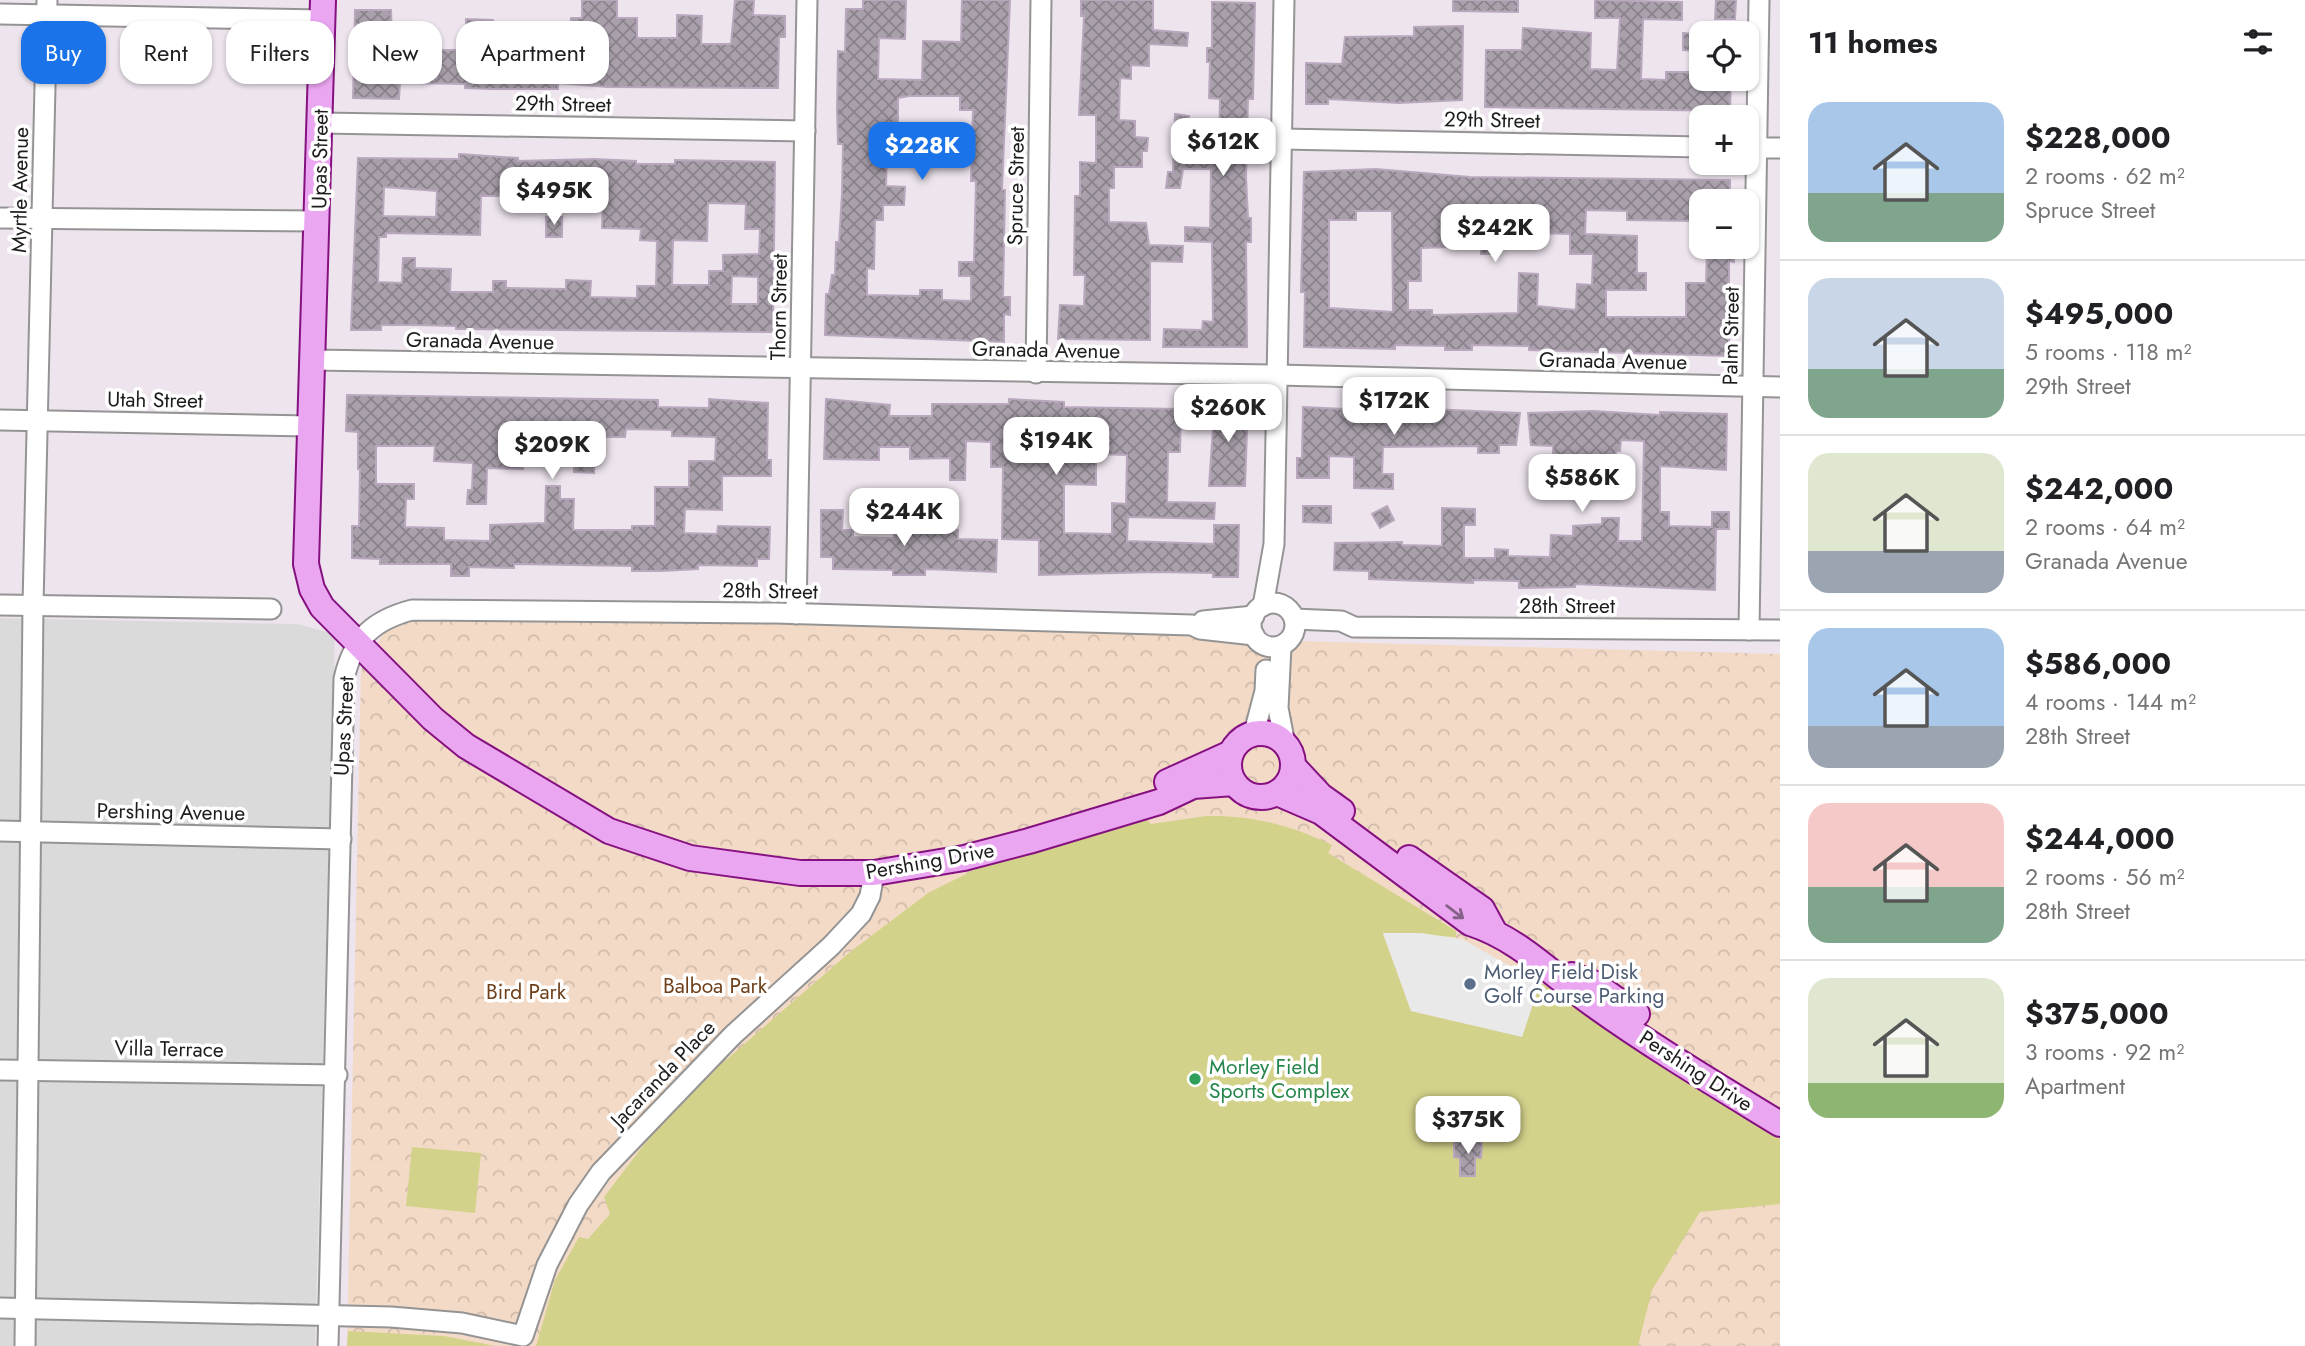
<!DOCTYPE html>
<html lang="en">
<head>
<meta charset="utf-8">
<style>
	body { margin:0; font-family:Jost,sans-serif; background:#f6f6f6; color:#202124; height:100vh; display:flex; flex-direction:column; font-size:26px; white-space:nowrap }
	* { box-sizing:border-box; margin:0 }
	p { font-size:23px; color:#757577 }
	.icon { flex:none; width:38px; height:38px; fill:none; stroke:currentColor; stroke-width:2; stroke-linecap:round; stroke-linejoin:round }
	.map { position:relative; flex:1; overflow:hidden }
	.drawer { display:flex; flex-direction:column; background:#fff; width:525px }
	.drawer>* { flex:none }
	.top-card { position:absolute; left:21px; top:21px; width:665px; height:63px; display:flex; gap:14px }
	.controls { position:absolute; left:1689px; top:21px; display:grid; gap:14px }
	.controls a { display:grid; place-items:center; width:70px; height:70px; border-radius:14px; background:#fff; box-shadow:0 2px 5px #0004; font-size:35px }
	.price { position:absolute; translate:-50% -60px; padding:0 16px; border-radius:14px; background:#fff; color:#222; font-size:23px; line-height:46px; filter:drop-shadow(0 2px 4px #0008) }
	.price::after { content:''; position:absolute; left:50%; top:42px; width:21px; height:16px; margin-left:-10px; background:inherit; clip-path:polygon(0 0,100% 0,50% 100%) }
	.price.selected { background:#1a73e8; color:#fff }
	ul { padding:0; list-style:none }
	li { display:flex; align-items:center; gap:21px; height:175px; padding:0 28px }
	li+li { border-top:2px solid #e0e0e0 }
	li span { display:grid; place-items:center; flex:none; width:196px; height:140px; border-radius:21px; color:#555 }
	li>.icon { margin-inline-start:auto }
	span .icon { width:84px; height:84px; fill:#fffc; stroke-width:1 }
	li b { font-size:30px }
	h2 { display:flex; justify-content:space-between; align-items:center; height:84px; padding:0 28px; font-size:30px }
	.pill { padding:0 24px; border-radius:21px; background:#fff; box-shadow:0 2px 5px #0004; font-size:24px; line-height:63px }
	.pill.selected { background:#1a73e8; color:#fff }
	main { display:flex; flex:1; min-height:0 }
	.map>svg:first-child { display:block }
	.residential { fill:#dbdadb }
	.park { fill:url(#park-crowns) }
	.pitch { fill:#d3d28b }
	.parking { fill:#e9e9e9 }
	.building { fill:url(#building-cross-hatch); stroke:#b9a8bd; stroke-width:2; fill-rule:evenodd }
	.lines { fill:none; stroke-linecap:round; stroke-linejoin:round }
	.minor-casing { stroke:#949494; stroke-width:23 }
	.major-casing { stroke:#851181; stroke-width:28 }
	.minor { stroke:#fff; stroke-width:19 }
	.major { stroke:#eba6f1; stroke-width:24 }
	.oneway { stroke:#846287 }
	.service-dot { fill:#5c6f8a; stroke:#fff; stroke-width:2.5 }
	.leisure-dot { fill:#2e9e5b; stroke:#fff; stroke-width:2.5 }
	.labels { text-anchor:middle; stroke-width:7; stroke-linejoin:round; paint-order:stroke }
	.street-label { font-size:21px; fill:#1d1d1d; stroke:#fff }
	.service-label { font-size:21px; fill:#4e5e75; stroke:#fff; text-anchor:start }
	.park-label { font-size:21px; fill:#6e3f18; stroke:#fff }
	.leisure-label { font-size:21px; fill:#27864d; stroke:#fff; text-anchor:start }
</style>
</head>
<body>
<main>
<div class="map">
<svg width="1780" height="1346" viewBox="0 0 1780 1346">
	<defs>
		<pattern id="park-crowns" width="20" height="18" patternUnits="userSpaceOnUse" patternTransform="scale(1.75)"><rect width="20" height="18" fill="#f3dac6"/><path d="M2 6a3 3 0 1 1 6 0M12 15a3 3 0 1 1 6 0" fill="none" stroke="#d0bbaa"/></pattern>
		<pattern id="building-cross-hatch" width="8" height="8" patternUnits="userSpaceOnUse" patternTransform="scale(1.75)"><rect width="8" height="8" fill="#a9a0ab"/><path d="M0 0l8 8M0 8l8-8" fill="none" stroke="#89828b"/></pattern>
	</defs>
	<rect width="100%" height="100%" fill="#ede4ed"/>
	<path class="residential" d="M0 618 297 624 335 634 315 1346H0Z"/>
	<path class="park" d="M375 616 1264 633 1262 640 1780 654V1346H347L361 669 385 631Z"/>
	<g class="pitch">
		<path d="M1206 816C1252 815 1290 825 1332 845L1328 853 1456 931V937L1383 934 1411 1011 1522 1036 1540 983 1562 994 1701 1092 1780 1139V1204L1700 1212 1652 1290 1638 1346H536L555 1280 579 1237 588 1239 610 1214 604 1197 652 1134 718 1067 850 952 928 893 1002 856 1144 817 1151 824Z"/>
		<path d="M412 1147 481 1153 475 1213 406 1206Z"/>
		<path d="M348 1331 444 1336 495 1346H347Z"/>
	</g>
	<path class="parking" d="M1383 933H1421L1462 939 1540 983 1522 1037 1411 1011Z"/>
	<g class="building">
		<path d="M582 0H617V18H637V38H677V15L702 16 701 44H731L735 0H754L753 15 785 16V37H779L778 88 607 87 558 83V89H492L465 88V84L400 83 399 99 353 98 355 10H391L393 66 426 67 427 50H466V19L493 20V40L534 41V37H570L571 18H582Z"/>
		<path d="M863 0H906L905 39 879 38 878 79 922 80 923 41 961 42 962 0H1010L1002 190H1005L1003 297H1010V315L1004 314V342L825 335 826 294H829L832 275H835L836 242H839L842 194 843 144H838L837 110 838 51 845 52 846 9H863ZM909 96H960V110H973L971 181H976L974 262H959V276H971V301L942 300V290H920V296L867 295V268L874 269 875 220H883V205H904L905 187 886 186 887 149 904 150 905 128H898V98Z"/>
		<path d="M1081 0H1153V30L1188 33 1187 46 1149 44V66L1131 65V79L1120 78 1119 120 1135 121V137L1148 138 1147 151H1142V167H1114V188H1109V222L1146 223 1149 245 1183 246 1182 262 1150 261V340L1058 339 1060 305 1084 306 1085 275H1074L1075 196H1080V162L1096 163V115H1079L1084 16H1081Z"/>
		<path d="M1453 0H1518V12L1453 11Z"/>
		<path d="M1595 0 1682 2V20L1643 19 1641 79 1666 80V72H1694V79H1731L1730 111 1485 107 1486 50H1522L1523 28 1591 33 1590 69 1617 70 1620 18H1595Z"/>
		<path d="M1716 0H1736L1735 19H1715Z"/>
		<path d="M1212 2 1255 3 1253 99H1248L1246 177 1248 218H1251V242H1246L1247 347H1163L1164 329 1202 330 1203 321 1213 322 1212 242 1185 241V227L1210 228 1211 169H1183L1180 188H1166L1168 172H1173L1175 114 1189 116 1186 145 1219 146 1220 99 1209 98 1210 62H1207V48H1212Z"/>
		<path d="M1463 26 1462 100 1399 103 1328 99V104H1306V63L1342 64 1345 37 1414 36V27Z"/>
		<path d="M1683 33 1699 34 1698 51 1683 50Z"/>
		<path d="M459 154 518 158V161L594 159 636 161V164H675V160L775 162 773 332 456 329V326L415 325H381V330H351L358 158 459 159ZM384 187 437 191 436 217 383 216ZM554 193 603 194 602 228 641 229 640 240 657 241 656 286H637V298L590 297 591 281 566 280V289L506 288V281H493V292H450L451 269 415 268V258H403L402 283 378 282 379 237H386V233L480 235 481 196H530V211H554ZM708 203 746 204 745 229H760L759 254 723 255V271H709V285H672L673 240 707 241ZM732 276 758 277V304H731Z"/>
		<path d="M1376 169 1470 177 1730 180V201H1691V221L1627 220V211L1586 210 1585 234 1637 236V273H1646V290H1606V317H1686V283H1706L1707 247 1734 248V262L1729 261V356L1529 350V346L1472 345V350H1445V346L1395 345V349L1304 347 1305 292H1301L1304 172ZM1356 211H1392L1393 312 1329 308V220H1356ZM1532 233 1570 234V254H1593L1592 285 1577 284 1576 310 1537 306 1538 274 1519 273 1518 313 1432 315V310H1408V281H1421V248L1481 246V254H1499V237L1532 238Z"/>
		<rect x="546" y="217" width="16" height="20"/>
		<path d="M347 395 658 400V407L709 408V399L768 403 767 460H771V476H722V510L685 509 684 533 717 534 718 526 770 527 769 559H757V566L698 565V569L661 571H632V566L514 564V568L469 567V576H451V564H380V559L352 558V526H359L360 469H358V432L346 431ZM524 427 567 428V436H574V472L594 473 595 437H625L626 429 672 430V436L716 437 715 461H689V487H655V526H632V530H573L574 499H560V486H546L545 523 490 525V541L444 540V528L405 527 406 499H414V484H376V446H435L434 461 473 463 472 490H468L467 504H486L487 468 523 469Z"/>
		<path d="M826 399 890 405 889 416H932V404H1009V399L1064 402V407L1181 409 1180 452H1168L1167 502 1215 503 1214 519 1128 517 1127 541 1214 544V525H1239L1238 577H1213V573L1157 572 1039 575V540L1002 539 1003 467H991V442L966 441 965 480H950V458L910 459V447H879V460L824 459ZM1096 454 1127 455 1126 504 1112 503V534L1064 533V484L1096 485Z"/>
		<path d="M1206 404 1248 405 1245 486H1209L1213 428H1206Z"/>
		<path d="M1303 407 1408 412V408L1520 413 1516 445H1499V453H1478V446L1383 447 1382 474H1393V489L1354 488V457L1329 456V478H1297V458H1302Z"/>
		<path d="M1593 411 1660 415V412L1727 414 1726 470 1660 466V512H1669V526L1712 527V512H1729V529H1716L1715 590 1575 584V587L1519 588V581L1473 580V583L1369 579V571L1334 570 1335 543 1402 542V545L1442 546V508L1475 509V525H1464V558H1495V549L1508 550V556L1550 557 1551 535 1573 536V526L1602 524V518H1619L1618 541H1642L1644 441 1621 440 1620 451H1616L1615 464H1586V470L1572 469V495H1551V491L1535 492 1533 479 1551 477 1553 473V446L1531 445 1528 413Z"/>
		<path d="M894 499H907V526L958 530V539L997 540 996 572 925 569V575H893V570L833 569V557H821V510H843L842 530H853V537L894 538Z"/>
		<path d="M1303 506H1331V523L1303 522Z"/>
		<path d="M1387 506 1394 520 1380 528 1372 514Z"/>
		<path d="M1454 1141 1482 1142 1481 1158 1475 1157V1176H1460V1158L1454 1157Z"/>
	</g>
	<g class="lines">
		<defs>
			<g id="minor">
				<path d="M0 14 322 20"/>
				<path d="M321 123 805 131"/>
				<path d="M1282 139 1701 147"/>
				<path d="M1746 148H1780"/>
				<path d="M0 218 318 221"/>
				<path d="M312 360 1277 375 1780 387"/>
				<path d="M1036 373 1041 0"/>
				<path d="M0 420 310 426"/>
				<circle cx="1273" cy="625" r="22"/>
				<path d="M0 605 271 609"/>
				<path d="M1263 606 1274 544 1284 0"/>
				<path d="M796 614 807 0"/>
				<path d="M1294 619 1341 621 1354 627 1780 630"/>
				<path d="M1203 621 1254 616"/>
				<path d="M1749 630 1759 0"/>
				<path d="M1281 646 1278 708 1285 744"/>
				<path d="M1254 733 1265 691 1266 670"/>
				<path d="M0 831 341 839"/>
				<path d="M0 1070 337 1075"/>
				<path d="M0 1308 391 1317 462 1323 523 1336 547 1265 578 1205 601 1172 733 1035 831 946 861 914 870 896 874 873"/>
				<path d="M25 1346 33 605 47 0"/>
				<path d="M328 1346 344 679C353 638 374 620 412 610L775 613 1192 625 1200 629 1254 635"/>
			</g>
			<g id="major">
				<path d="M323 0 306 564 312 589 322 607 433 719 466 746 609 831 690 858 800 873H874L964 858 1029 841 1159 802 1193 786 1234 783"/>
				<circle cx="1261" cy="765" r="32"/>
				<path d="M1293 766 1321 796 1342 811"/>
				<path d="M1167 782 1231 753"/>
				<path d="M1277 793 1321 812 1470 923C1520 939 1553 976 1594 1005 1654 1048 1718 1086 1780 1124"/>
				<path d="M1409 858 1482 909 1494 931"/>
				<path d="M1572 975 1593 983 1637 1014"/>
			</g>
		</defs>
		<use href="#minor" class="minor-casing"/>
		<use href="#major" class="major-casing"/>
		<use href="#minor" class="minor"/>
		<use href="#major" class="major"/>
	</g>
	<defs><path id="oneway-shaft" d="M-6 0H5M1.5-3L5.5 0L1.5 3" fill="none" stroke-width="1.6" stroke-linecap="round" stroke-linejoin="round" transform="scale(1.75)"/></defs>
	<use class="oneway" href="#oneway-shaft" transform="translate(1455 912) rotate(37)"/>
	<circle class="service-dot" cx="1470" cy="984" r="7"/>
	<circle class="leisure-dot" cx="1195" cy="1079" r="7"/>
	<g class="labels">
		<g class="street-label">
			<text transform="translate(563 104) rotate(1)" y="7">29th Street</text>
			<text transform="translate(1492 120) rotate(1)" y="7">29th Street</text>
			<text transform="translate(320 159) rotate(-89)" y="7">Upas Street</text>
			<text transform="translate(1016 186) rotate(-89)" y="7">Spruce Street</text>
			<text transform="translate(20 190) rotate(-89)" y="7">Myrtle Avenue</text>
			<text transform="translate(779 307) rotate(-89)" y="7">Thorn Street</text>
			<text transform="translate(1731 336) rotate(-89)" y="7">Palm Street</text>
			<text transform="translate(480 341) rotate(1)" y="7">Granada Avenue</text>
			<text transform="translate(1046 350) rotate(1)" y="7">Granada Avenue</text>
			<text transform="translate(1613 361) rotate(1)" y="7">Granada Avenue</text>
			<text transform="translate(155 400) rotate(1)" y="7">Utah Street</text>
			<text transform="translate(770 591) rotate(1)" y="7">28th Street</text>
			<text x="1567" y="613">28th Street</text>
			<text transform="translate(344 726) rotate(-87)" y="7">Upas Street</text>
			<text transform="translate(171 812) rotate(1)" y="7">Pershing Avenue</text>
			<text transform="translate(930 861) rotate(-10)" y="7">Pershing Drive</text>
			<text transform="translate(169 1049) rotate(1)" y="7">Villa Terrace</text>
			<text transform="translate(1696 1071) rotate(33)" y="7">Pershing Drive</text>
			<text transform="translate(663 1074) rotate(-46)" y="7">Jacaranda Place</text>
		</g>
		<g class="service-label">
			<text x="1484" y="979">Morley Field Disk<tspan x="1484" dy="24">Golf Course Parking</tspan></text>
		</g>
		<g class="park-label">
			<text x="715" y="993">Balboa Park</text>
			<text x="526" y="999">Bird Park</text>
		</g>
		<g class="leisure-label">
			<text x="1209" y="1074">Morley Field<tspan x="1209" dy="24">Sports Complex</tspan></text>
		</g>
	</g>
</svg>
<div class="controls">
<a><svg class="icon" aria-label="locate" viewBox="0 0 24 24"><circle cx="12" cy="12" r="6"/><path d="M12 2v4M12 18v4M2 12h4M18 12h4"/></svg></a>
<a>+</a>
<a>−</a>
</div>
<b class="price" style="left:1223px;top:178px">$612K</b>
<b class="price selected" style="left:922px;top:182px">$228K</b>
<b class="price" style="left:554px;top:227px">$495K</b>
<b class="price" style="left:1495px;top:264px">$242K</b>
<b class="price" style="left:1394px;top:437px">$172K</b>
<b class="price" style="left:1228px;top:444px">$260K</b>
<b class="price" style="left:1056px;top:477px">$194K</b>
<b class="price" style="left:552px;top:481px">$209K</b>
<b class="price" style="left:1582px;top:514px">$586K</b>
<b class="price" style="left:904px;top:548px">$244K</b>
<b class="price" style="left:1468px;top:1156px">$375K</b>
<div class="top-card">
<a class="pill selected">Buy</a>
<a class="pill">Rent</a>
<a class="pill">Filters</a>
<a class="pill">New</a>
<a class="pill">Apartment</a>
</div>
</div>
<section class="drawer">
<h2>11 homes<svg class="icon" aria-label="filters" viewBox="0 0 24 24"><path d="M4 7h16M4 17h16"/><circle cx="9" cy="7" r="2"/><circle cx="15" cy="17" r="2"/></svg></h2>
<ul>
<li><span style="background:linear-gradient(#a9c7e8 65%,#7fa58c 0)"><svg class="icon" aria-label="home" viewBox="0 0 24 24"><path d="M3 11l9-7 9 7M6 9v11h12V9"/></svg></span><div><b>$228,000</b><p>2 rooms · 62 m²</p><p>Spruce Street</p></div></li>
<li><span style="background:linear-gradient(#c9d6e8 65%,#7fa58c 0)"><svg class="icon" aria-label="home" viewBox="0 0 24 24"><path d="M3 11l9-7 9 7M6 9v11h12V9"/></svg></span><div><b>$495,000</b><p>5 rooms · 118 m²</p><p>29th Street</p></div></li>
<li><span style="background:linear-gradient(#dfe7d0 70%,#9aa5b1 0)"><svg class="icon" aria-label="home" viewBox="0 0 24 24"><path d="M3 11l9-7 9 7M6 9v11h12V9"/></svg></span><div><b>$242,000</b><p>2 rooms · 64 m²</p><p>Granada Avenue</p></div></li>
<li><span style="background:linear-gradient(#a9c7e8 70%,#9aa5b1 0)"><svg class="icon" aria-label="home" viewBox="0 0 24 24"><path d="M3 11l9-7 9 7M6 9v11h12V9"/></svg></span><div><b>$586,000</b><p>4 rooms · 144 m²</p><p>28th Street</p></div></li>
<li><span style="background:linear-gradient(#f6c9c9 60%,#7fa58c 0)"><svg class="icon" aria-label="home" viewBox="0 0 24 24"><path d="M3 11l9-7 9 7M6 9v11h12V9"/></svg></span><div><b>$244,000</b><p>2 rooms · 56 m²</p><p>28th Street</p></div></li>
<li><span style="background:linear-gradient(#dfe7d0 75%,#8fb573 0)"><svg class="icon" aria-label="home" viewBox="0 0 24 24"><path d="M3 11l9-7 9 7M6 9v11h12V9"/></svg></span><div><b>$375,000</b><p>3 rooms · 92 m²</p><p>Apartment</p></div></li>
</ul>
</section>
</main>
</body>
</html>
